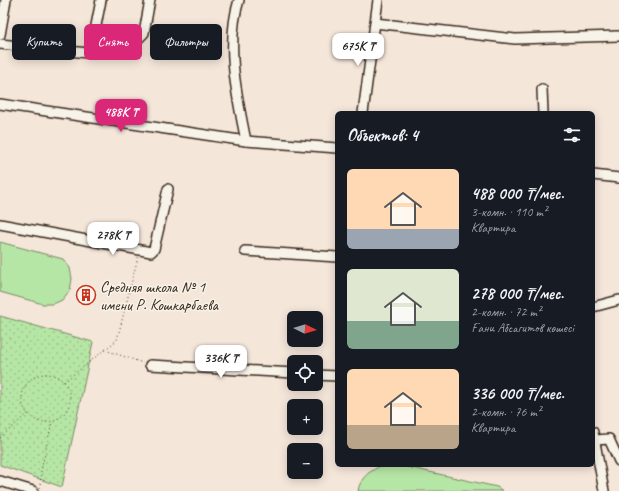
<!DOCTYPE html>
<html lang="ru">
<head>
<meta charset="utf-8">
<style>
	body { margin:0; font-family:Caveat,sans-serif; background:#20242c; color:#f1f3f6; height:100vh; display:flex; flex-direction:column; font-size:15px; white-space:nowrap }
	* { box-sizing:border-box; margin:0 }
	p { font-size:13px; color:#9ea1a6 }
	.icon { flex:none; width:22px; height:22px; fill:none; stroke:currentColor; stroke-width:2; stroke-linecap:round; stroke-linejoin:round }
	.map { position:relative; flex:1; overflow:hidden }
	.details { position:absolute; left:335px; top:111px; width:260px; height:356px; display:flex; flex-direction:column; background:#171b24; border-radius:6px; box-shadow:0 2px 10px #0003 }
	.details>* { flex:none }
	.banner { position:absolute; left:12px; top:24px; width:263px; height:36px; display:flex; gap:8px }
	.needle { width:26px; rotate:95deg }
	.buttons { position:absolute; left:287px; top:311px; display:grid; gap:8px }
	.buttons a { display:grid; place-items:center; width:36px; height:36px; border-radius:6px; background:#171b24; box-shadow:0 2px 10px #0003; font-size:20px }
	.price { position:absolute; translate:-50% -34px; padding:0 9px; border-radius:8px; background:#fff; color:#222; font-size:13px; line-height:26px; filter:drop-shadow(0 1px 2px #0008) }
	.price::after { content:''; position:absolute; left:50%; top:24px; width:12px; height:9px; margin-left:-6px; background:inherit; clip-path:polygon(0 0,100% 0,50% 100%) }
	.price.on { background:#db2777; color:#fff }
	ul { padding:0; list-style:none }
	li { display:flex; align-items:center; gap:12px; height:100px; padding:0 12px }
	li span { display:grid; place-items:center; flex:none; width:112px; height:80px; border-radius:6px; color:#555 }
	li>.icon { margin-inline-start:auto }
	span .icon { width:48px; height:48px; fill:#fffc; stroke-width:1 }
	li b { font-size:17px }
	h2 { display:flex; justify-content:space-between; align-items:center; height:48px; padding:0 12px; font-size:17px }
	.tag { padding:0 14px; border-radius:6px; background:#171b24; box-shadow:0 2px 10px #0003; font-size:14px; line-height:36px }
	.tag.on { background:#db2777; color:#fff }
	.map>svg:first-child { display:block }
	.green { fill:url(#green-dots); stroke:#788862 }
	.pitch { fill:#b6e6a5; stroke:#788862 }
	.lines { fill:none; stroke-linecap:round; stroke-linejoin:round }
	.minor-casing { stroke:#3b2a1e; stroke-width:12 }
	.path { stroke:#3b2a1e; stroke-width:1; stroke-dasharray:1 3; stroke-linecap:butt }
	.minor { stroke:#f7f3e8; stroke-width:9 }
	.labels { text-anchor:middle; stroke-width:3; stroke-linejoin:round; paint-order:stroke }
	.poi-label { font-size:16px; fill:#3b2a1e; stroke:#f7f3e8; text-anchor:start }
</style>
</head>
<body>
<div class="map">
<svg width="619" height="491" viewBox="0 0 619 491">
	<defs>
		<pattern id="green-dots" width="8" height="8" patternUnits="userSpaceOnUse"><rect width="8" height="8" fill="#b6e6a5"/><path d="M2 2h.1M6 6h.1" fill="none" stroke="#9dc58e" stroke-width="1.8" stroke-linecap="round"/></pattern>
	</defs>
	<rect width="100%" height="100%" fill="#f5e6da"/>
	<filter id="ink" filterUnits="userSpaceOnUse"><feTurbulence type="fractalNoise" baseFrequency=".025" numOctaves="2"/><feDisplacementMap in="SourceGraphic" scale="8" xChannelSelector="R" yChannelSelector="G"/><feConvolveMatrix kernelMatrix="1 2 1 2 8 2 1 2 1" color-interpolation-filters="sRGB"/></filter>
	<g filter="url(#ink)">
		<path class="green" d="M0 316 93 342 62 487 0 465Z"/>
		<g class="pitch">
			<path d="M0 242 63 259 70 268 72 279 70 290 62 300 53 304H43L0 292Z"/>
			<path d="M383 465H398L497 487 503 491H358C360 477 371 470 383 465Z"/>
		</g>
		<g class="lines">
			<defs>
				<g id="minor">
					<path d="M239 0C225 45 237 96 246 141"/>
					<path d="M375 23 515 39 619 36"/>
					<path d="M0 35 6 0"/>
					<path d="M93 41 104 45 131 46 144 33 150 0"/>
					<path d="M0 44 88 53 93 41 101 0"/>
					<path d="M542 89 543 113"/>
					<path d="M0 104 246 141 337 148"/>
					<path d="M363 113 378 0"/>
					<path d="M593 175 619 178"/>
					<path d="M0 224 151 252 154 249 168 189"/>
					<path d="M245 251 337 257"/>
					<path d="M593 307 619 300"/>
					<path d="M150 365 294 373"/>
					<path d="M316 375 337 376"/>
					<path d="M593 432 604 491"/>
					<path d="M595 440 609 439 619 461"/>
					<path d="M0 481 33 491"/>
				</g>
			</defs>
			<use href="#minor" class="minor-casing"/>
			<g class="path">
				<path d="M105 350 143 363"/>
				<circle cx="46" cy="398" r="24"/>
				<path d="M64 382 117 340 138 257"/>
				<path d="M0 438 28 413"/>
				<path d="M40 488 41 471 52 422"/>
			</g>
			<use href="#minor" class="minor"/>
		</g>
	</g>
	<defs>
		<symbol id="building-ring" viewBox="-11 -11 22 22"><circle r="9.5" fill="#f7f3e8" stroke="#c8321e" stroke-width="1.5"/><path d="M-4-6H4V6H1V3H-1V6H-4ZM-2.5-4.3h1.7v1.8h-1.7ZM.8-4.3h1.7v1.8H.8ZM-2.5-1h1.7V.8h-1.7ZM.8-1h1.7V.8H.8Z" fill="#c8321e"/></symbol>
	</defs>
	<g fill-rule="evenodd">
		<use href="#building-ring" x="75" y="284" width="22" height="22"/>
	</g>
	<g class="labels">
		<g class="poi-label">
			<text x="100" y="292">Средняя школа № 1<tspan x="100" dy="18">имени Р. Кошкарбаева</tspan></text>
		</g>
	</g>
</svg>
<div class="buttons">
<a><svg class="needle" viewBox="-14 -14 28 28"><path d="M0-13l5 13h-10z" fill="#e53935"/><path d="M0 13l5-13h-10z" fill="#9ea1a6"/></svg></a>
<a><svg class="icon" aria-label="locate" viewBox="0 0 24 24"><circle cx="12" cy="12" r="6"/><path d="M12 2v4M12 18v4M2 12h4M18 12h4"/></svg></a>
<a>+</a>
<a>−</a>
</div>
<b class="price" style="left:358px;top:67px">675K ₸</b>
<b class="price on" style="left:121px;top:133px">488K ₸</b>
<b class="price" style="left:113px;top:256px">278K ₸</b>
<b class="price" style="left:221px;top:379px">336K ₸</b>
<div class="banner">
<a class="tag">Купить</a>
<a class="tag on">Снять</a>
<a class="tag">Фильтры</a>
</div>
<section class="details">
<h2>Объектов: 4<svg class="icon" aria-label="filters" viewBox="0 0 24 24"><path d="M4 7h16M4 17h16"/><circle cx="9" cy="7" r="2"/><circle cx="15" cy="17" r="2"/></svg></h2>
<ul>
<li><span style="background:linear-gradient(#ffd9b3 75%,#9aa5b1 0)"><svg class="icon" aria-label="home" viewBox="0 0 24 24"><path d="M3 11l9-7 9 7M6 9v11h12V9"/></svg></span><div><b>488 000 ₸/мес.</b><p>3-комн. · 110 m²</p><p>Квартира</p></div></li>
<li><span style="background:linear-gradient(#dfe7d0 65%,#7fa58c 0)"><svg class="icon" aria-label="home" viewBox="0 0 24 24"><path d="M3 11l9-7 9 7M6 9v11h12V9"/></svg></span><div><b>278 000 ₸/мес.</b><p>2-комн. · 72 m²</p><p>Ғани Абсагитов көшесі</p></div></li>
<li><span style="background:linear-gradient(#ffd9b3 70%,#b9a48a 0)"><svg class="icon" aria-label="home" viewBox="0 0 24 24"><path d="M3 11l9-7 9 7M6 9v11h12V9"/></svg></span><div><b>336 000 ₸/мес.</b><p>2-комн. · 76 m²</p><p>Квартира</p></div></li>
</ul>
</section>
</div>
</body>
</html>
